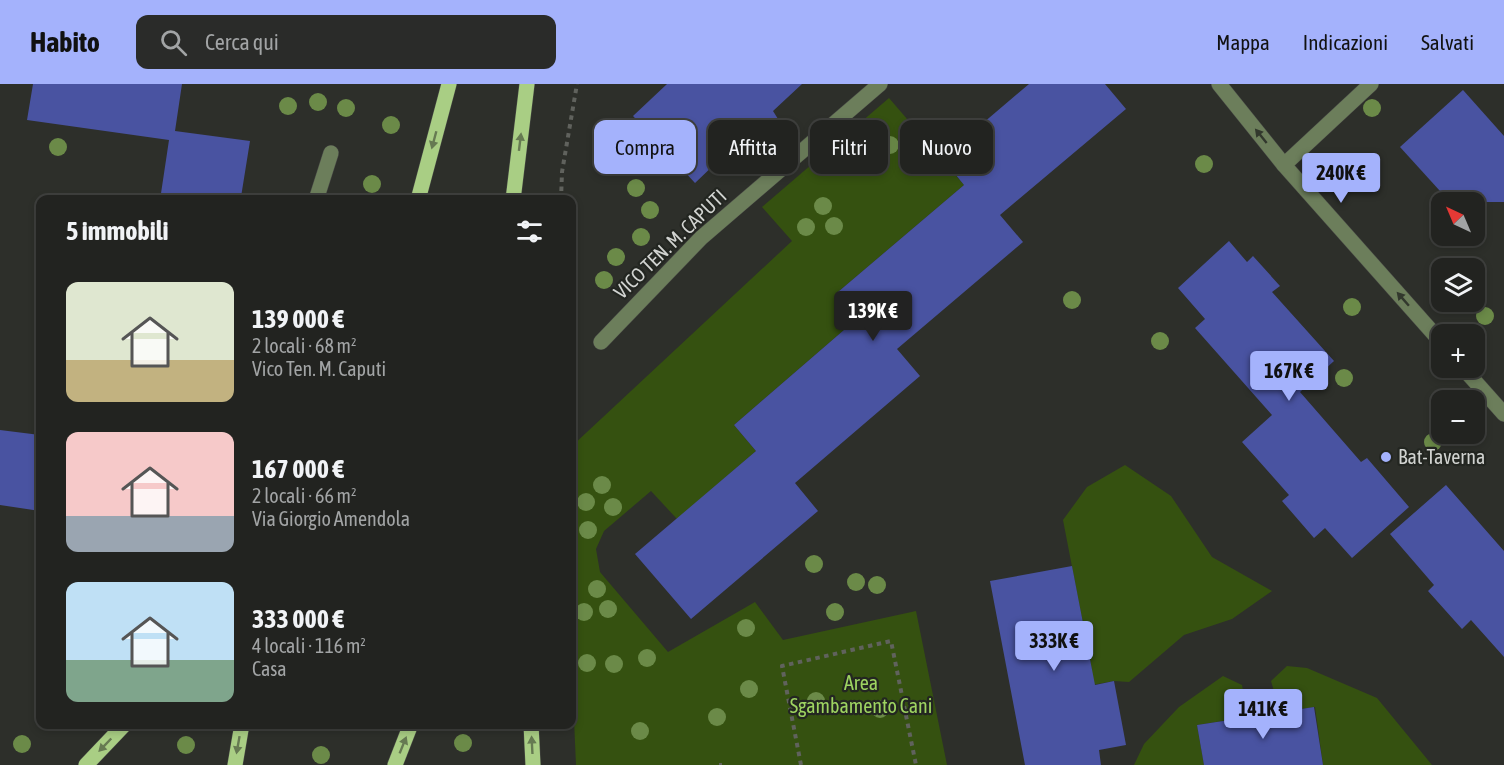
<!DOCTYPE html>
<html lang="it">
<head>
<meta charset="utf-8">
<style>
	body { margin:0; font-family:"Asap Condensed",sans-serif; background:#2a2b29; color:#f1f3f6; height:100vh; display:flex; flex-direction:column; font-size:22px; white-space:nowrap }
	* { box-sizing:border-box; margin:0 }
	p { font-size:20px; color:#a2a4a5 }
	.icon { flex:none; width:33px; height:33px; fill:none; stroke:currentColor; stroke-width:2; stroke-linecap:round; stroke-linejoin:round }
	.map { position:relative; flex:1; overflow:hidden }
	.panel { position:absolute; left:36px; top:111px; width:540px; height:534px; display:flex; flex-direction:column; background:#222320; border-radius:12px; box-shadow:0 3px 9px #0003,0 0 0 2px #3f403e }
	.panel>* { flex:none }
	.hud { position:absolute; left:594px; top:36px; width:570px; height:54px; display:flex; gap:12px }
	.needle { width:39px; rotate:316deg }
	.controls { position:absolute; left:1431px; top:108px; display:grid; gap:12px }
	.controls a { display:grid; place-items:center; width:54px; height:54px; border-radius:12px; background:#222320; box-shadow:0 3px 9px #0003,0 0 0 2px #3f403e; font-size:30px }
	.price { position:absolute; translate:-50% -51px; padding:0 14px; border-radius:6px; background:#a4b2fc; color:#111; font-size:20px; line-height:39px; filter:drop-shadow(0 2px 3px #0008) }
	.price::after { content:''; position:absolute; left:50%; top:36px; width:18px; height:14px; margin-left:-9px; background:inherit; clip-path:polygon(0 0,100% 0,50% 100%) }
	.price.on { background:#222; color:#fff }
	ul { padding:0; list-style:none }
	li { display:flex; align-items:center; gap:18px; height:150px; padding:0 30px }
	li span { display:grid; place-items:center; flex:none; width:168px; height:120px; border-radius:12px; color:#555 }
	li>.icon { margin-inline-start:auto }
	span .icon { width:72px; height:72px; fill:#fffc; stroke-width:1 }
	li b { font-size:26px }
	h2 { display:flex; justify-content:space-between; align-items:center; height:72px; padding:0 30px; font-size:26px }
	.pill { padding:0 21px; border-radius:12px; background:#222320; box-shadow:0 3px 9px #0003,0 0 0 2px #3f403e; font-size:21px; line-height:54px }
	.pill.on { background:#a4b2fc; color:#111 }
	header { display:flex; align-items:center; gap:36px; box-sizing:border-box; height:84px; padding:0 30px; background:#a4b2fc; color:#111 }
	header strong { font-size:28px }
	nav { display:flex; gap:33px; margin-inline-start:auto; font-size:21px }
	.search { width:420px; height:54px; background:#2a2b29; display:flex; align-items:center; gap:15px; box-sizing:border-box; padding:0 21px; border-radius:12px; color:#a2a4a5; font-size:22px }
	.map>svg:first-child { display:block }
	.green { fill:#355110 }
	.building { fill:#4953a1 }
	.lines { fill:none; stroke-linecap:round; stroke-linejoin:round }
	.minor-casing { stroke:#4b4d48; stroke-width:16 }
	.major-casing { stroke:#4b4d48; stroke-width:16 }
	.path { stroke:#60625d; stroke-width:4; stroke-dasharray:4.5 4.5; stroke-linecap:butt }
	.minor { stroke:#6c7e5b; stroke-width:15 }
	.major { stroke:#a9ce84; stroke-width:15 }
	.tree { fill:#6b8a48 }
	.oneway { fill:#32382d }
	.oneway2 { fill:#667a52 }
	.poi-dot { fill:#a4b2fc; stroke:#232621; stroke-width:2 }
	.labels { text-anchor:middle; stroke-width:4.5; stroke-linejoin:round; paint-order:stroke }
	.street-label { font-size:20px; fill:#d1d3d0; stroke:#232621 }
	.poi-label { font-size:20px; fill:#d1d3d0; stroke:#232621; text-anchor:start }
	.park-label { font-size:20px; fill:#9ed461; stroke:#232621 }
</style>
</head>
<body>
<header>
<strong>Habito</strong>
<div class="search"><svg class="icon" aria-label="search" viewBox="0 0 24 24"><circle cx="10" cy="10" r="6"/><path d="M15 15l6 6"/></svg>Cerca qui</div>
<nav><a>Mappa</a><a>Indicazioni</a><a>Salvati</a></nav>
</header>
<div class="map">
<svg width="1504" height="681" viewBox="0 0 1504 681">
	<rect width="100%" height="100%" fill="#2d2f2a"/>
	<g class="green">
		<path d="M889 14 964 101 838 208 859 233 734 341 756 367 677 435 651 407 604 447 596 465 600 488 668 568 755 518 783 556 916 527 947 681H576L572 590V362L792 157 762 123Z"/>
		<path d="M1125 381 1171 412 1212 473 1272 507 1232 535 1184 551 1129 598 1114 597 1053 608 1092 586 1063 436 1087 403Z"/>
		<path d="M1287 582 1307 584 1377 614 1432 681H1323L1315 623 1280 628 1271 597Z"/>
		<path d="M1223 592 1242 601 1248 633 1197 641 1204 681H1134L1144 660 1179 623Z"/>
	</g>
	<g class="building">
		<path d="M33 0H182L175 47 250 57 241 113 230 112V116H160L169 56 27 36Z"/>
		<path d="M667 0H802L773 27 788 51 758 77 738 58 695 99 633 32Z"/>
		<path d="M1029 0H1105L1126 25 1000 131 1023 158 897 265 920 292 795 399 818 427 691 535 635 470 756 367 734 341 859 233 838 208 964 101 942 74Z"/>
		<path d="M1463 6 1504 52V118H1450L1400 63Z"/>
		<path d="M1229 157 1247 178 1253 172 1280 202 1272 208 1334 277 1300 308 1361 378 1367 374 1409 423 1352 474 1325 444 1314 454 1282 417 1289 411 1242 358 1272 331 1195 244 1205 235 1178 204Z"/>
		<path d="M0 346 40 351V427L0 421Z"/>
		<path d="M1446 401 1504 467V573L1471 536 1462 545 1428 507 1434 501 1390 450Z"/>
		<path d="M1072 482 1095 601 1114 597 1126 661 1099 666 1101 681H1025L990 497Z"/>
		<path d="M1314 623 1323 681H1204L1197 641Z"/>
	</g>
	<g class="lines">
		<defs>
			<g id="minor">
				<path d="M1219 0 1284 81 1442 259"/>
				<path d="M1284 81 1371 0"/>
				<path d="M316 116 331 69"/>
				<path d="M601 258 701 154 880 0"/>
				<path d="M1463 284 1504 330"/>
			</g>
			<g id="major">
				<path d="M418 116 449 0"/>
				<path d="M513 116 527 0"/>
				<path d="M531 640 533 681"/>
				<path d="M86 681 125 640"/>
				<path d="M235 681 242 640"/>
				<path d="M395 681 411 640"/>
			</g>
		</defs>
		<use href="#minor" class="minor-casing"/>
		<use href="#major" class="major-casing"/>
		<g class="path">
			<path d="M561 116 562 88 577 0"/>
			<path d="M719 681H722"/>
			<path d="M801 681 782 582 891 557 916 681"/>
		</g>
		<use href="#minor" class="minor"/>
		<use href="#major" class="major"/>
	</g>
	<g class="tree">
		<circle cx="318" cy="18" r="9"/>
		<circle cx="288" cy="22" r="9"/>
		<circle cx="346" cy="24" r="9"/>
		<circle cx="1372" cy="24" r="9"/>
		<circle cx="391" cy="41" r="9"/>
		<circle cx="890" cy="61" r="9"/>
		<circle cx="58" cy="63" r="9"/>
		<circle cx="1204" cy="80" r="9"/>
		<circle cx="372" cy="100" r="9"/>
		<circle cx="636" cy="104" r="9"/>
		<circle cx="823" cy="122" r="9"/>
		<circle cx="650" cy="126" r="9"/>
		<circle cx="834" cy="142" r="9"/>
		<circle cx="806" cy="143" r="9"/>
		<circle cx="641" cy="153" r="9"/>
		<circle cx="616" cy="173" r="9"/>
		<circle cx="604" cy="196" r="9"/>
		<circle cx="1072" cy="216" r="9"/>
		<circle cx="1352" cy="223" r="9"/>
		<circle cx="1485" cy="232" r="9"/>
		<circle cx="1160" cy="257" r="9"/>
		<circle cx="1344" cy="294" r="9"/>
		<circle cx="1433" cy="358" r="9"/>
		<circle cx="602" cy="401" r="9"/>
		<circle cx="586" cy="418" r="9"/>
		<circle cx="613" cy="423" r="9"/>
		<circle cx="588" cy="446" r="9"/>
		<circle cx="814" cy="480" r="9"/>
		<circle cx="856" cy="498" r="9"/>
		<circle cx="877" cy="501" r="9"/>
		<circle cx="597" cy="505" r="9"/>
		<circle cx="608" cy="525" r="9"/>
		<circle cx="584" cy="528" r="9"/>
		<circle cx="835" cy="528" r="9"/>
		<circle cx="746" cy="544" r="9"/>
		<circle cx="647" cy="574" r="9"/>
		<circle cx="587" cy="579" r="9"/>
		<circle cx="614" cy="580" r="9"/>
		<circle cx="749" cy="605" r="9"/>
		<circle cx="816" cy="617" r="9"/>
		<circle cx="880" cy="625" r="9"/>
		<circle cx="717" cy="633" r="9"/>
		<circle cx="640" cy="647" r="9"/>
		<circle cx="463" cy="659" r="9"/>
		<circle cx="22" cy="660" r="9"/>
		<circle cx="186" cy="661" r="9"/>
		<circle cx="321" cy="671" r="9"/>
	</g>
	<defs><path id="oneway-solid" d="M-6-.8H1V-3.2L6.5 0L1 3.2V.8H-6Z" transform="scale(1.5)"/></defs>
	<g class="oneway">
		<use href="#oneway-solid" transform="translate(1261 52) rotate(-129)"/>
		<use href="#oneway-solid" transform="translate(1403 215) rotate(-131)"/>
	</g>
	<g class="oneway2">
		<use href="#oneway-solid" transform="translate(434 56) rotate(105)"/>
		<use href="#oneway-solid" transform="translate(520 58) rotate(-83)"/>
		<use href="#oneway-solid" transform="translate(105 661) rotate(134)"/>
		<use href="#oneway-solid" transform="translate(238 661) rotate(100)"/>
		<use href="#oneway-solid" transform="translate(403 661) rotate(-68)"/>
		<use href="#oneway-solid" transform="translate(532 661) rotate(-93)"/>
	</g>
	<circle class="poi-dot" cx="1386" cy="373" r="6"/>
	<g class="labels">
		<g class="street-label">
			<text transform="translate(670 160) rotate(-44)" y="7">VICO TEN. M. CAPUTI</text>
		</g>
		<g class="poi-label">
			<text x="1398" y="380">Bat-Taverna</text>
		</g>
		<g class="park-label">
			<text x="861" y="606">Area<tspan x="861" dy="23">Sgambamento Cani</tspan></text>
		</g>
	</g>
</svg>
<div class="controls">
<a><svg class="needle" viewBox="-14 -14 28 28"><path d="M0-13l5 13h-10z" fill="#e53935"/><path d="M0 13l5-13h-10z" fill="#a2a4a5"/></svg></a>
<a><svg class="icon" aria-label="layers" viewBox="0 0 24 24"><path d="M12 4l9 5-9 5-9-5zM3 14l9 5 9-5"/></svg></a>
<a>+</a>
<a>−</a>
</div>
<b class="price" style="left:1341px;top:120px">240K €</b>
<b class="price on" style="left:873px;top:258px">139K €</b>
<b class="price" style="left:1289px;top:318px">167K €</b>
<b class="price" style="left:1054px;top:588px">333K €</b>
<b class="price" style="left:1263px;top:656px">141K €</b>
<div class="hud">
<a class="pill on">Compra</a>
<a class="pill">Affitta</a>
<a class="pill">Filtri</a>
<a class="pill">Nuovo</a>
</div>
<section class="panel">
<h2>5 immobili<svg class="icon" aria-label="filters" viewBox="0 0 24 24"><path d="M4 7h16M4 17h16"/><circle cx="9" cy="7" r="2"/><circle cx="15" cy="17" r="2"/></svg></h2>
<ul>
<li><span style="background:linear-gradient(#dfe7d0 65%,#c2b280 0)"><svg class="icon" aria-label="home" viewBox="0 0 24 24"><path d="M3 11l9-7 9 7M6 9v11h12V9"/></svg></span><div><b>139 000 €</b><p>2 locali · 68 m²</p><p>Vico Ten. M. Caputi</p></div></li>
<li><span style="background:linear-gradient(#f6c9c9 70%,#9aa5b1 0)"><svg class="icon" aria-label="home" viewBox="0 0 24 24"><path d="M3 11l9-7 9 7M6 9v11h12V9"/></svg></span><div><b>167 000 €</b><p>2 locali · 66 m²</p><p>Via Giorgio Amendola</p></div></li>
<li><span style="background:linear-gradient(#bfe0f5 65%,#7fa58c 0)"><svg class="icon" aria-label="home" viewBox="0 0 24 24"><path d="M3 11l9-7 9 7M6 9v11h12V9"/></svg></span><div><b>333 000 €</b><p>4 locali · 116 m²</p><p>Casa</p></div></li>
</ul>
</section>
</div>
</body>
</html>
